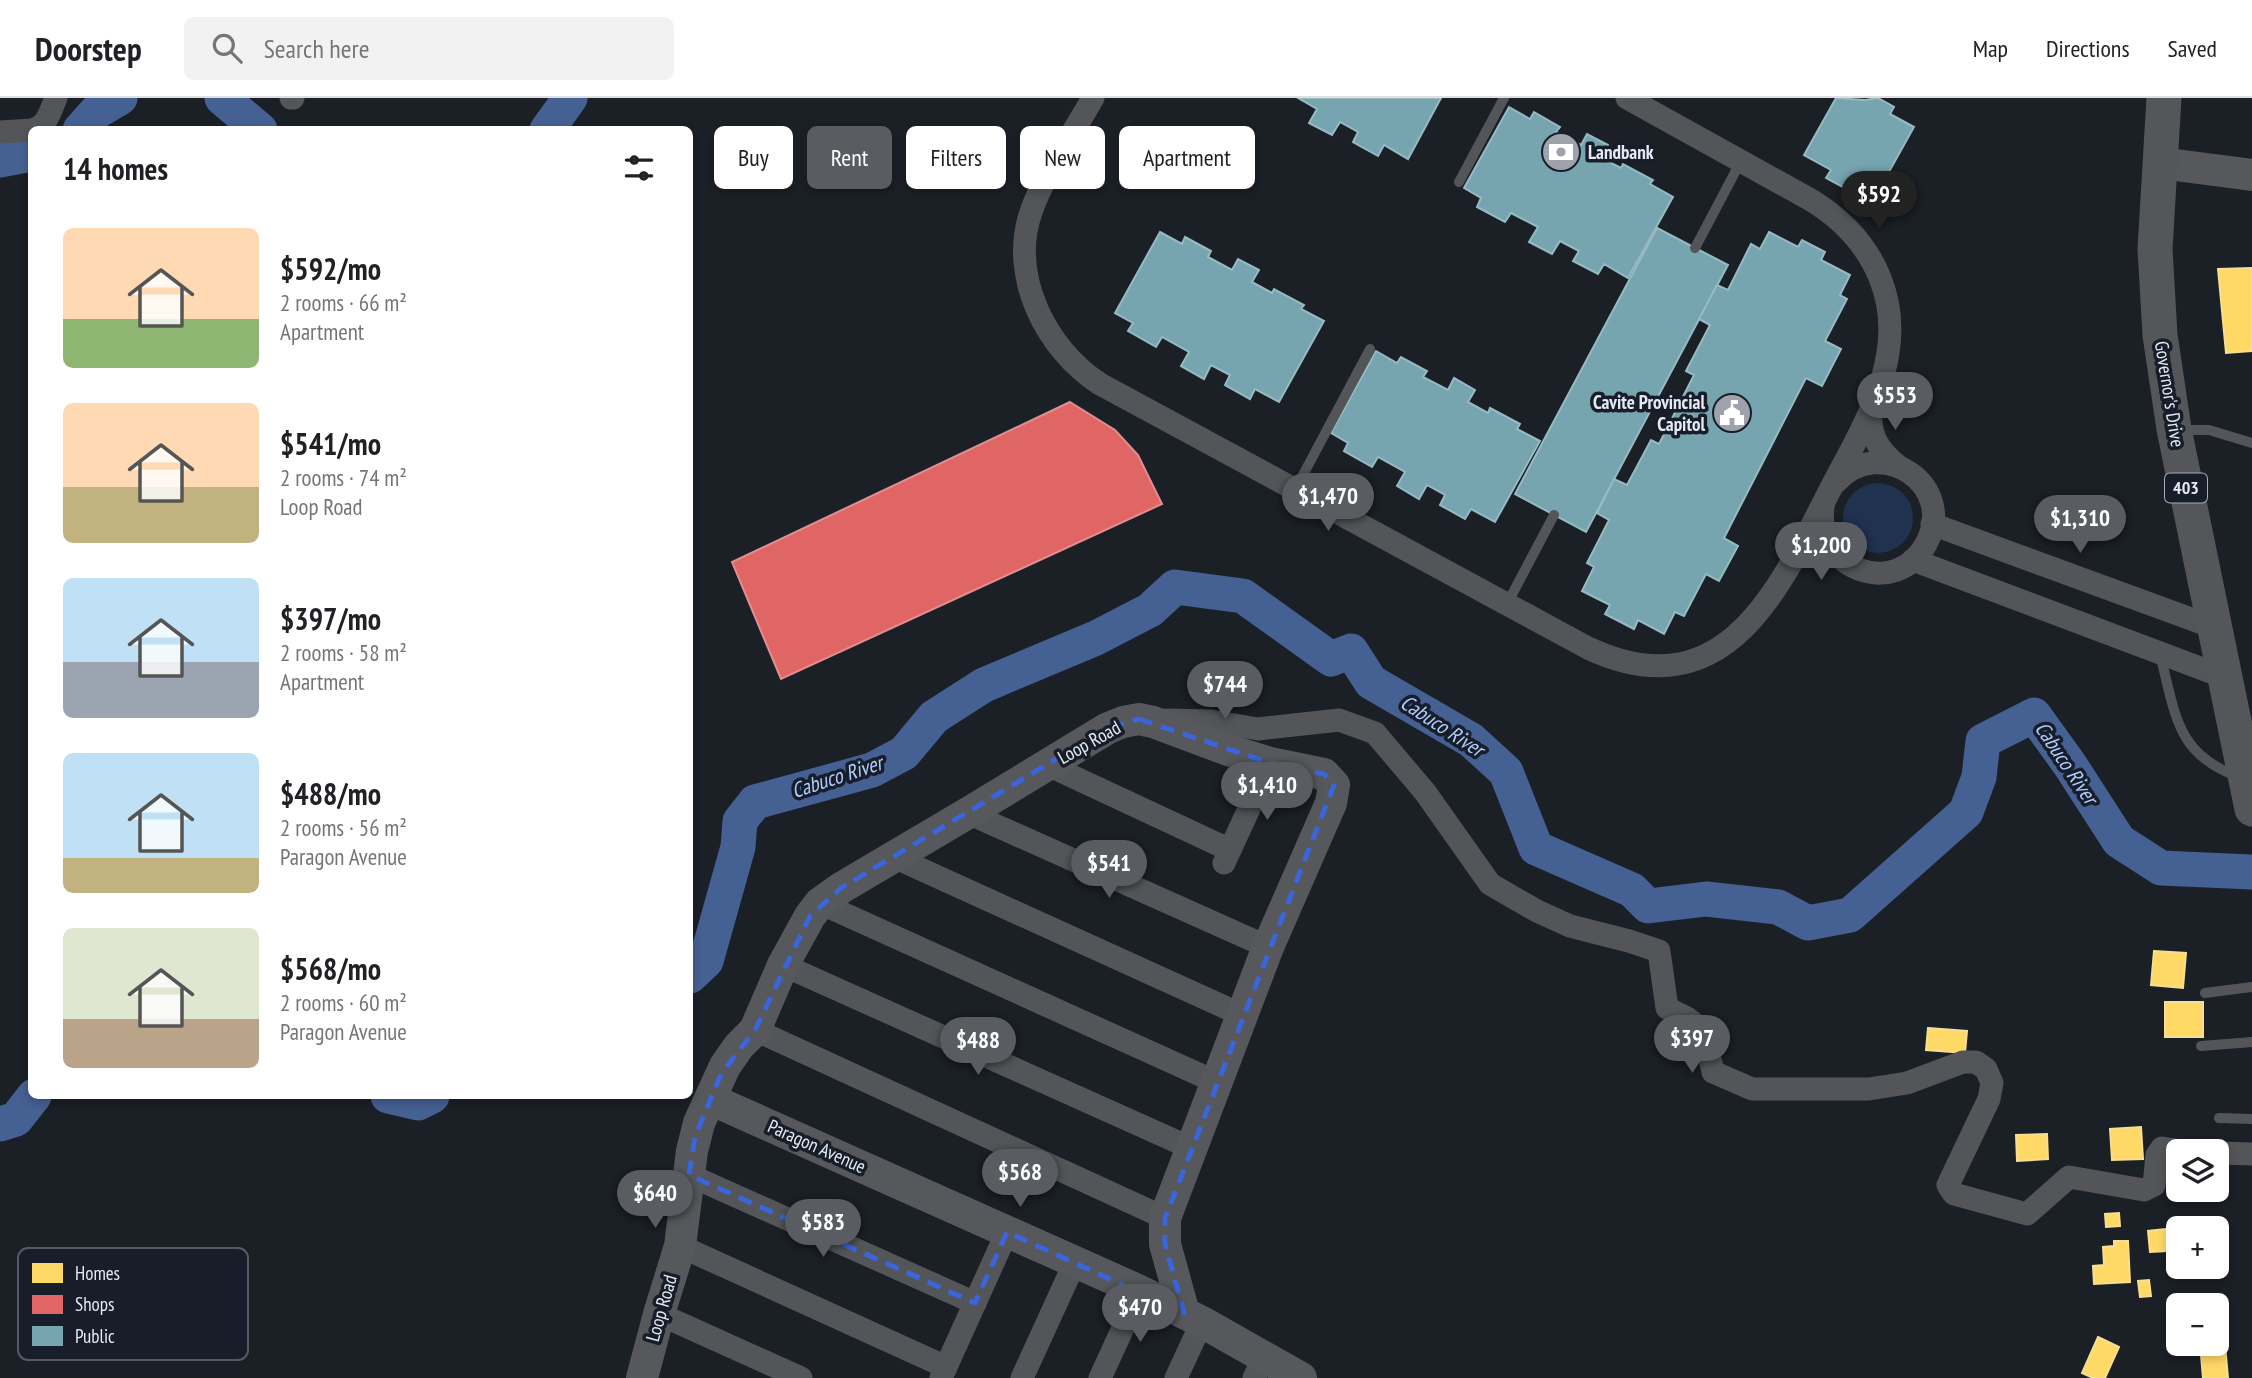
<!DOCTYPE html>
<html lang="en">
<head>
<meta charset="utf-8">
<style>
	body { margin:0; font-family:"PT Sans Narrow",sans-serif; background:#f2f2f2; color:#202124; height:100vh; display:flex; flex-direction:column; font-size:26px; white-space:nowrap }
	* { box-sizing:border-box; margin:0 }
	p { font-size:23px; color:#757577 }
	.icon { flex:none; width:38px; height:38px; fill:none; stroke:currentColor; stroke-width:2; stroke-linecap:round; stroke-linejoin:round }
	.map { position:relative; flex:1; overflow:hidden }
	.details { position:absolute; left:28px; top:28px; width:665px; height:973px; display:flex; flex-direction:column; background:#fff; border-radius:10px; box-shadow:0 4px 10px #0003 }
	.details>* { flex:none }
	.top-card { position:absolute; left:714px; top:28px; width:665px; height:63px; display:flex; gap:14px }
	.tools { position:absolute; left:2166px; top:1041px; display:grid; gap:14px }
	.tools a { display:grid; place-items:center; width:63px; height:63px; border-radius:10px; background:#fff; box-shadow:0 4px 10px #0003; font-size:35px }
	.price { position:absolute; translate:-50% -60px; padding:0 16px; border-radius:24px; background:#595c61; color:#fff; font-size:23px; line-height:46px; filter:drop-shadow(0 2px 4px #0008) }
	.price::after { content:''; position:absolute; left:50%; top:42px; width:21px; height:16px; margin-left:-10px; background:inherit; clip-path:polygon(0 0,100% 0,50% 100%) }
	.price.current { background:#222; color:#fff }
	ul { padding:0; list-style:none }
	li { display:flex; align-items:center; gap:21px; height:175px; padding:0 35px }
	li span { display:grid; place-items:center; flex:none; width:196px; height:140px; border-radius:10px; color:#555 }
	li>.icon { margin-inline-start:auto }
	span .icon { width:84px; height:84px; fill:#fffc; stroke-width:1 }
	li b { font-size:30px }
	h2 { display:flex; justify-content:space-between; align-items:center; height:84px; padding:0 35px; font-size:30px }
	.tag { padding:0 24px; border-radius:10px; background:#fff; box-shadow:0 4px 10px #0003; font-size:24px; line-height:63px }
	.tag.current { background:#595c61; color:#fff }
	header { display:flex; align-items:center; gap:42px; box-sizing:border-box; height:98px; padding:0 35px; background:#fff; border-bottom:2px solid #e0e0e0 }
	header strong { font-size:33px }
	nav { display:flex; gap:38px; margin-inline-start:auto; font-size:24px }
	.search { width:490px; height:63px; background:#f2f2f2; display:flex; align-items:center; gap:18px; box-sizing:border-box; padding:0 24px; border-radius:10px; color:#757577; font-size:26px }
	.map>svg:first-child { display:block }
	.green { fill:#213250 }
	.homes { fill:#ffd966; stroke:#f7de90; stroke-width:2 }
	.shops { fill:#e06666; stroke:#e28e90; stroke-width:2 }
	.public { fill:#76a5af; stroke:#97bac3; stroke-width:2 }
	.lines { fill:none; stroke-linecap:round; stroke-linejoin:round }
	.river { stroke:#456092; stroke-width:35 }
	.lane { stroke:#535558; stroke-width:10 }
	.street { stroke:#535558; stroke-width:23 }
	.secondary { stroke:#56585c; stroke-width:32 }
	.primary { stroke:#54565a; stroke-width:35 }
	.marked { fill:none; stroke:#3b65dc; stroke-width:5; stroke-dasharray:14 9; stroke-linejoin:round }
	.labels { text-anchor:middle; stroke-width:7; stroke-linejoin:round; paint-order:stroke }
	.shield { fill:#171e2a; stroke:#a7adb6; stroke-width:2 }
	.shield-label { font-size:18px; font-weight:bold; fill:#e5eaf2 }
	.poi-label { font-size:19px; font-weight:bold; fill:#e5eaf2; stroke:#171e2a; text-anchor:start }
	.street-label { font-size:19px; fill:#e5eaf2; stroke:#171e2a }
	.water-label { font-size:21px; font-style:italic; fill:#b1ccfd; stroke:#171e2a }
	.key { fill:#171e2a; stroke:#555b66; stroke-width:2 }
	.key-label { font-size:19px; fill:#e5eaf2 }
</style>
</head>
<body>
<header>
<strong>Doorstep</strong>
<div class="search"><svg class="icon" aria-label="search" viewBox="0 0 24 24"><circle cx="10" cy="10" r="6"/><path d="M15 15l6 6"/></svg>Search here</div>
<nav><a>Map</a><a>Directions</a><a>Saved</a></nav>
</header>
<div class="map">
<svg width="2252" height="1280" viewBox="0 0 2252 1280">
	<rect width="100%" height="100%" fill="#1b1f26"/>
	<circle class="green" cx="1878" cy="420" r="35"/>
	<g class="homes">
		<path d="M2252 170V253L2226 255 2218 171Z"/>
		<path d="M2154 853 2186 855 2183 890 2151 887Z"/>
		<rect x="2165" y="904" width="38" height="35"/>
		<path d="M1928 930 1967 933 1965 955 1926 952Z"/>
		<path d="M2141 1029 2143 1061 2112 1062 2110 1031Z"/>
		<path d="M2047 1036 2048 1061 2017 1063 2016 1037Z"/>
		<path d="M2119 1115 2120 1128 2106 1129 2105 1116Z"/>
		<path d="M2165 1131 2167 1153 2150 1154 2148 1133Z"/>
		<path d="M2114 1143H2128L2130 1184 2094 1186 2093 1168 2104 1167 2103 1149 2114 1148Z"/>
		<path d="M2149 1182 2151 1198 2140 1199 2138 1183Z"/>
		<path d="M2223 1224 2228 1280H2203L2200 1246H2217V1225Z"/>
		<path d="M2098 1239 2119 1249 2105 1280H2093L2082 1275Z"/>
	</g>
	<path class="shops" d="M1070 304 1115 332 1138 357 1162 406 781 581 732 464Z"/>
	<g class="public">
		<path d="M1298 0H1441L1408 61 1384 47 1378 58 1353 44 1358 34 1340 24 1332 37 1309 25 1317 11Z"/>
		<path d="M1836 0 1865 2 1878 0 1894 9 1890 16 1914 29 1875 99 1852 86 1848 92 1826 80 1831 72 1804 57Z"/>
		<path d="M1509 9 1530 21 1534 14 1560 29 1556 34 1581 47 1587 36 1608 47 1601 60 1621 70 1623 66 1653 82 1650 86 1673 99 1628 180 1604 166 1598 176 1573 163 1579 153 1560 143 1552 156 1529 144 1538 129 1511 115 1505 124 1477 109 1481 100 1464 90Z"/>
		<path d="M1657 130 1728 167 1586 434 1515 396Z"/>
		<path d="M1160 134 1182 146 1185 139 1211 153 1208 159 1232 172 1238 161 1259 172 1252 184 1272 195 1274 191 1304 207 1301 211 1324 223 1279 304 1255 291 1250 301 1225 287 1230 277 1211 267 1204 281 1181 268 1189 254 1162 239 1156 249 1128 233 1133 225 1115 215Z"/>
		<path d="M1769 134 1798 149 1802 142 1825 154 1821 162 1850 177 1840 197 1847 201 1825 243 1841 251 1822 288 1806 280 1724 440 1738 448 1719 483 1706 476 1684 518 1675 514 1664 536 1638 522 1634 531 1605 516 1610 507 1582 493 1594 469 1587 465 1609 422 1597 415 1614 381 1627 387 1651 342 1659 346 1694 277 1686 273 1710 227 1699 221 1717 187 1728 192 1751 146 1760 151Z"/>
		<path d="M1376 253 1397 265 1401 259 1427 273 1423 279 1448 292 1454 280 1475 292 1468 304 1488 315 1490 310 1520 326 1517 331 1540 343 1495 424 1471 411 1465 421 1440 407 1445 397 1427 387 1419 401 1397 388 1405 374 1378 359 1372 369 1344 353 1348 345 1331 335Z"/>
	</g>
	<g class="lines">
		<g class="river">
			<path d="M222 0 260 32"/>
			<path d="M80 32 96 14 120 0"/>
			<path d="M547 32 570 0"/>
			<path d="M0 62 32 56"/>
			<path d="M690 878 706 863 738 749 740 723 755 704 872 672 904 655 934 619 984 587 1096 540 1150 512 1175 489 1243 498 1331 561 1351 553 1371 584 1471 642 1506 674 1536 750 1632 792 1648 808 1706 801 1778 809 1808 825 1850 817 1966 714 1979 679 1983 643 2034 617 2070 667 2119 743 2161 770 2252 774"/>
			<path d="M388 998 418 1005 432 998"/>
			<path d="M0 1026 16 1021 34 998"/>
		</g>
		<g class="lane">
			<path d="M1459 84 1504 0"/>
			<path d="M1695 150 1741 63"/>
			<path d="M2180 332H2209L2252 345"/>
			<path d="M1295 392 1370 251"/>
			<path d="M1507 506 1554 417"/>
			<path d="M2160 557C2176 616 2175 656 2239 679"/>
			<path d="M2205 895 2252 889"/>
			<path d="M2201 948 2252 944"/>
			<path d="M2219 1020 2252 1021"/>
		</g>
		<g class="street">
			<path d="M291 0H293"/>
			<path d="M1093 0C1074 34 1043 78 1031 114 1009 178 1046 251 1100 286L1588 550C1724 614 1778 493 1829 394 1863 328 1911 256 1880 180 1866 145 1842 121 1811 102L1627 0"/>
			<path d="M32 32C48 28 50 13 56 0"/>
			<path d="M0 34 32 32"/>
			<path d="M1872 311C1867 335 1879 353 1898 368"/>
			<path d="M1823 409C1815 472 1896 501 1926 446 1958 388 1881 335 1836 384"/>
			<path d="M1932 426 2213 529"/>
			<path d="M1913 462 2224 579"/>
			<path d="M1166 622 1211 623 1258 631 1339 622 1375 635 1425 694 1490 786 1537 813 1570 828 1629 843 1659 853 1667 910 1687 920 1710 938 1709 956 1713 974 1752 991H1869L1907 985 1963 964H1976L1986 971 1992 985 1989 1001 1948 1087 1954 1096 2027 1116 2069 1079 2144 1092 2154 1087 2157 1057 2162 1050 2188 1054"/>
			<path d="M1048 667 1230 752"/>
			<path d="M968 715 1268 849"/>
			<path d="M894 759 1242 917"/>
			<path d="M1224 765 1270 665"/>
			<path d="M820 805 1216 984"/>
			<path d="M783 867 1191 1050"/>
			<path d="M755 932 1165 1120"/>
			<path d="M2217 1055 2252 1056"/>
			<path d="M689 1077 975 1205"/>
			<path d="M680 1148 946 1269"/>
			<path d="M659 1216 801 1280"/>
			<path d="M941 1280 1007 1134"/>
			<path d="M1022 1280 1075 1164"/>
			<path d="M1100 1280 1140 1193"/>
			<path d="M1176 1280 1202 1224"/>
			<path d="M1254 1280 1264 1259"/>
		</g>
		<g class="secondary">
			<path d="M2160 65 2252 77"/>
			<path d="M710 1001 1140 1193 1202 1224 1301 1280"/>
			<path d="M642 1280 659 1216 680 1148 692 1053 699 1025 725 968 739 948 755 932 783 867 810 818 820 805 841 790 968 715 1108 630 1123 624 1139 621 1153 624 1228 652 1270 665 1324 676 1334 687 1331 705 1268 849 1165 1120V1146L1184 1215"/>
		</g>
		<path class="primary" d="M2164 0 2155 151 2160 237 2174 331 2252 711"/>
	</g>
	<path class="marked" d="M1139 621 1270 665 1324 676 1334 687 1165 1120V1146L1184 1215 1007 1134 975 1205 689 1077 695 1039 721 976 755 932 810 818 841 790 1108 630Z"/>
	<defs>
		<symbol id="bank-disc" viewBox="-11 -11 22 22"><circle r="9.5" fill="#9ea3ab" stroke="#171e2a"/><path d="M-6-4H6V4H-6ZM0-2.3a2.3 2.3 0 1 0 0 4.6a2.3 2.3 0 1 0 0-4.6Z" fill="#fff"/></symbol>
		<symbol id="civic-disc" viewBox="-11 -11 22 22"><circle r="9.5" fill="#9ea3ab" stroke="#171e2a"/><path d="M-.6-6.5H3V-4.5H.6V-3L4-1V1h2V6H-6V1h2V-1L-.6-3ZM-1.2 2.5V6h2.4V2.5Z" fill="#fff"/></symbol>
	</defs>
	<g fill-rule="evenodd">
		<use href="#bank-disc" x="1539" y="32" width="44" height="44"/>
		<use href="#civic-disc" x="1710" y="293" width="44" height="44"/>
	</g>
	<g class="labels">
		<rect class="shield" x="2165" y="375.5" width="42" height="29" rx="5"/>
		<g class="shield-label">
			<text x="2186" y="396">403</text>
		</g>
		<g class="poi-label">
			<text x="1588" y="61">Landbank</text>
			<text x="1705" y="311" text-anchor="end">Cavite Provincial<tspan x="1705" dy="22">Capitol</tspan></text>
		</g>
		<g class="street-label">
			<text transform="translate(2170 296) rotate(81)" y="7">Governor's Drive</text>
			<text transform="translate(1089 644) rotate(-29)" y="7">Loop Road</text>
			<text transform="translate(817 1048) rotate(24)" y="7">Paragon Avenue</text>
			<text transform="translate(661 1210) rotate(-74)" y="7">Loop Road</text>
		</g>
		<g class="water-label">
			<text transform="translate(1442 628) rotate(33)" y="7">Cabuco River</text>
			<text transform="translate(2066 665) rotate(56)" y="7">Cabuco River</text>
			<text transform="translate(837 679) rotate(-18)" y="7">Cabuco River</text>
		</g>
	</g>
	<rect x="18" y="1150" width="230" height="112" rx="10" class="key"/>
	<rect x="32" y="1165" width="31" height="20" fill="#ffd966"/>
	<rect x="32" y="1197" width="31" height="19" fill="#e06666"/>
	<rect x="32" y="1228" width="31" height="20" fill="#76a5af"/>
	<g class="key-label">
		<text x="75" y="1182">Homes</text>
		<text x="75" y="1213">Shops</text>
		<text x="75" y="1245">Public</text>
	</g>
</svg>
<div class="tools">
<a><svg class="icon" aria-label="layers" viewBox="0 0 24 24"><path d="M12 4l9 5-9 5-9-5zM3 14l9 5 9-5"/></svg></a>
<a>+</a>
<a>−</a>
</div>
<b class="price current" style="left:1879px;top:133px">$592</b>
<b class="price" style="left:1895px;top:334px">$553</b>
<b class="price" style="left:1328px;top:435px">$1,470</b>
<b class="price" style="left:2080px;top:457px">$1,310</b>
<b class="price" style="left:1821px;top:484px">$1,200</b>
<b class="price" style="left:1225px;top:623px">$744</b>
<b class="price" style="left:1267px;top:724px">$1,410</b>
<b class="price" style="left:1109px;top:802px">$541</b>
<b class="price" style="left:1692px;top:977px">$397</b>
<b class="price" style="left:978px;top:979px">$488</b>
<b class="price" style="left:1020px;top:1111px">$568</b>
<b class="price" style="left:655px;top:1132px">$640</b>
<b class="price" style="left:823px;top:1161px">$583</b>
<b class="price" style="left:1140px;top:1246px">$470</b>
<div class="top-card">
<a class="tag">Buy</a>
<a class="tag current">Rent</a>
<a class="tag">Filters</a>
<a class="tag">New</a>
<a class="tag">Apartment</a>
</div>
<section class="details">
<h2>14 homes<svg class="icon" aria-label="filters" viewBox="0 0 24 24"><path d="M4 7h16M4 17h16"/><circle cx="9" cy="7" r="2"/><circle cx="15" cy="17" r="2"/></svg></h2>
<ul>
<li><span style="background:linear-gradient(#ffd9b3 65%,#8fb573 0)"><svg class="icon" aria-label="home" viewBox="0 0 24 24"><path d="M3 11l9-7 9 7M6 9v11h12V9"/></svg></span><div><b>$592/mo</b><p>2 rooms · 66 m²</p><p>Apartment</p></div></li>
<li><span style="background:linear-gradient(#ffd9b3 60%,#c2b280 0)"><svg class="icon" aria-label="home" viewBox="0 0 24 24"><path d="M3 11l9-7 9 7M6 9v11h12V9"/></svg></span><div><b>$541/mo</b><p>2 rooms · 74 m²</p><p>Loop Road</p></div></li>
<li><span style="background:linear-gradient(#bfe0f5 60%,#9aa5b1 0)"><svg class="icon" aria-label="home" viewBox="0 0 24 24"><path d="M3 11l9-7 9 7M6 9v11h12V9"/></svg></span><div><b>$397/mo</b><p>2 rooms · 58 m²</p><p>Apartment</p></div></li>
<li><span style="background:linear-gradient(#bfe0f5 75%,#c2b280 0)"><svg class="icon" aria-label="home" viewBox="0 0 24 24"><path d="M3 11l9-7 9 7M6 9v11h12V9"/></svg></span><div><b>$488/mo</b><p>2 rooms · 56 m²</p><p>Paragon Avenue</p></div></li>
<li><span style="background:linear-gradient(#dfe7d0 65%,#b9a48a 0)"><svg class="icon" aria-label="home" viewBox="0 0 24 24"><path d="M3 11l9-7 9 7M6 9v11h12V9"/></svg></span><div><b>$568/mo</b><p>2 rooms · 60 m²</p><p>Paragon Avenue</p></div></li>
</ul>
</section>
</div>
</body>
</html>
